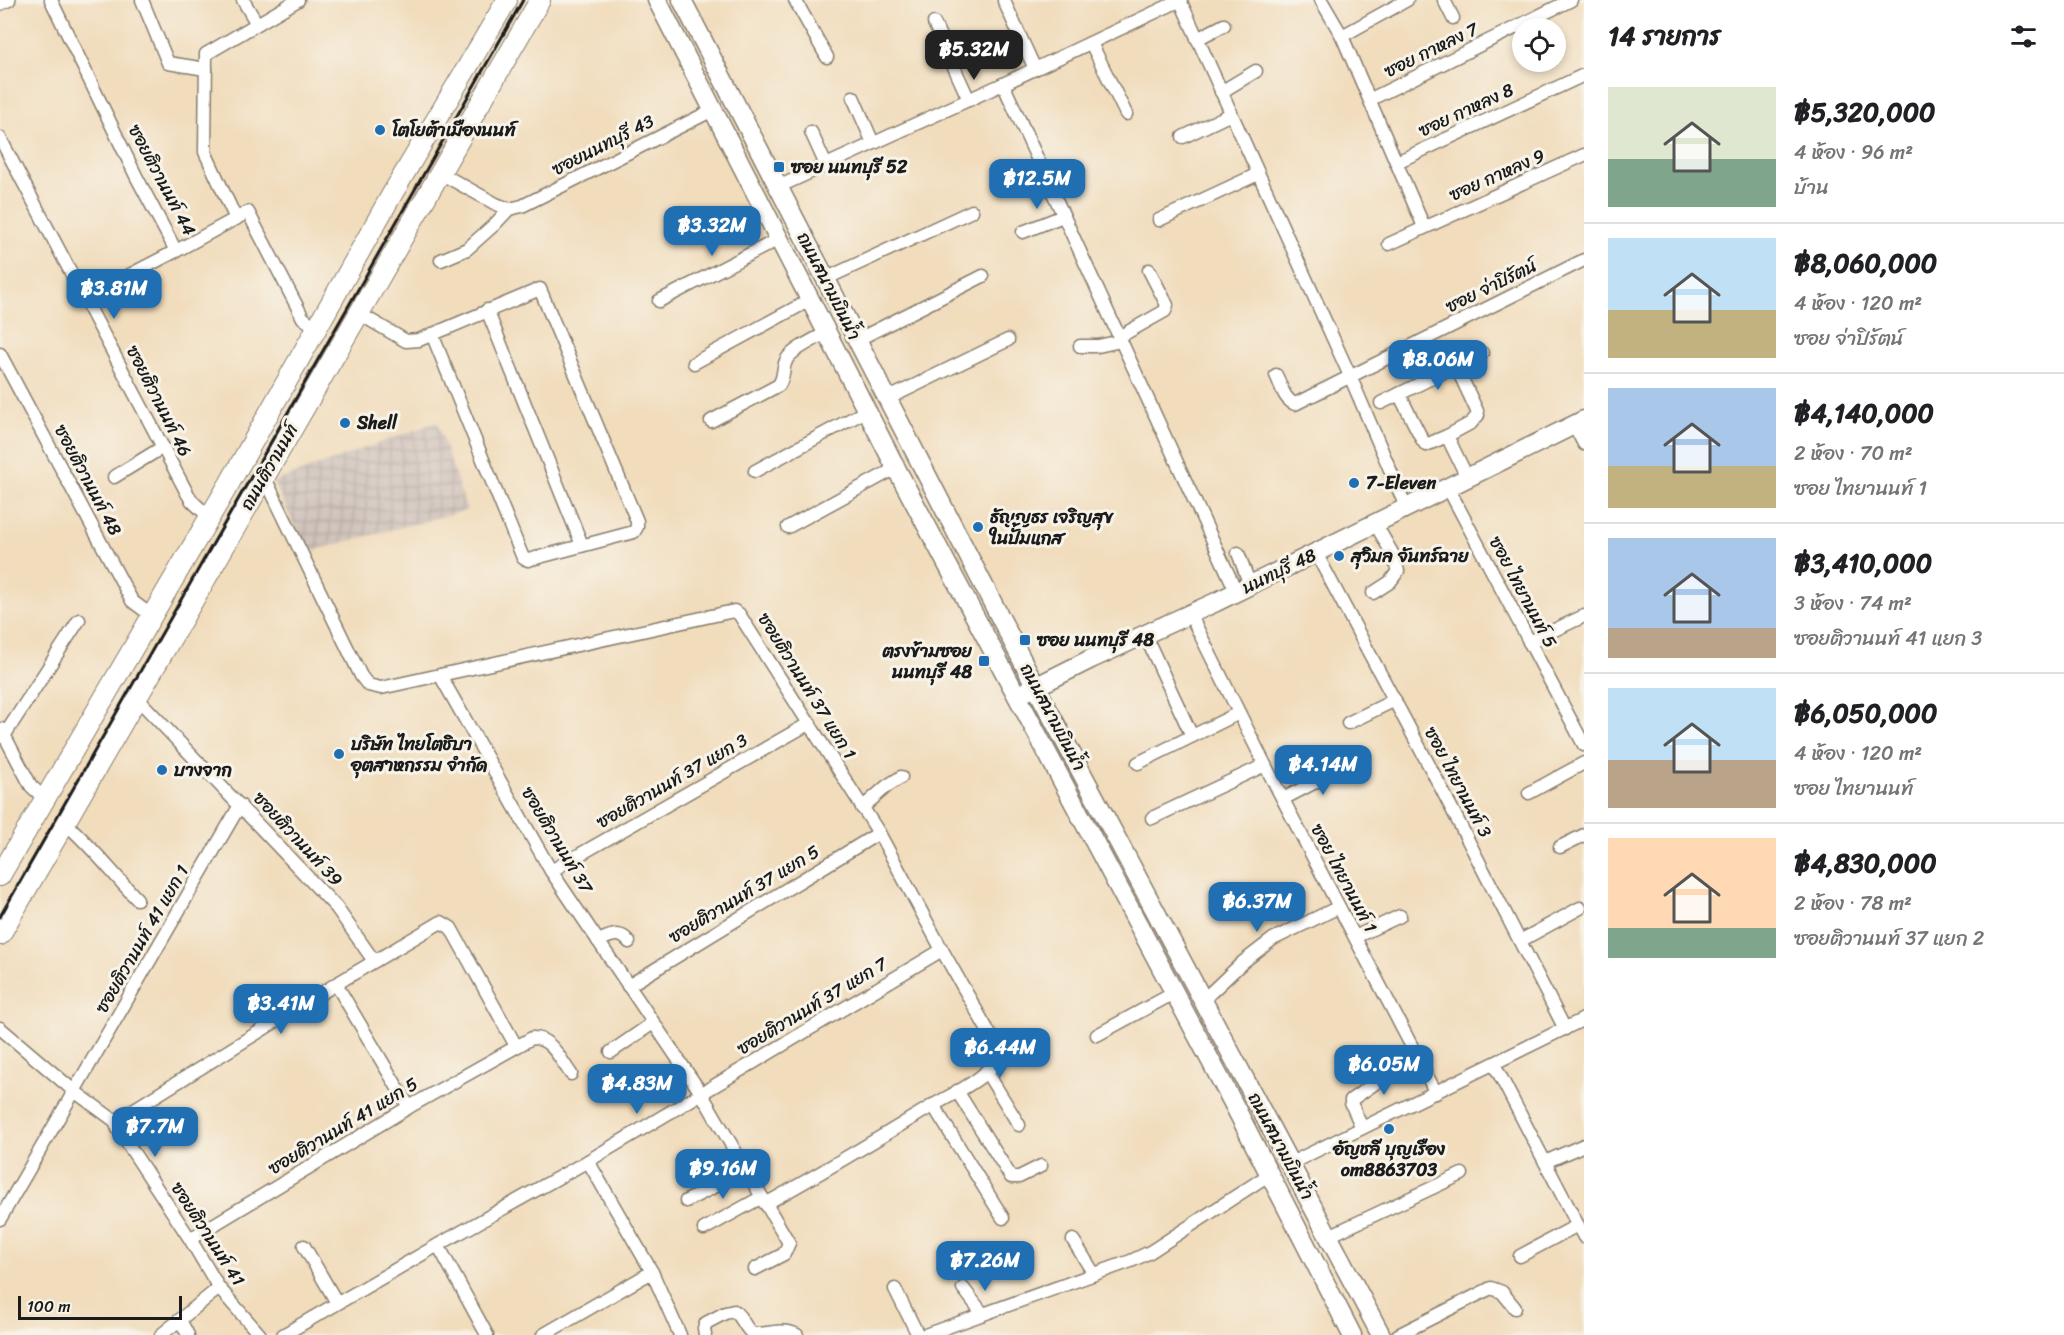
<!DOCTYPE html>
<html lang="th">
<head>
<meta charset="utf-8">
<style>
	body { margin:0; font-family:Sriracha,"Playpen Sans Thai",sans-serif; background:#f6f6f6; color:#202124; height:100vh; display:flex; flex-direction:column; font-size:22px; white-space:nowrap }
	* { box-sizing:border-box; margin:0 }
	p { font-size:20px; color:#757577 }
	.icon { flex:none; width:33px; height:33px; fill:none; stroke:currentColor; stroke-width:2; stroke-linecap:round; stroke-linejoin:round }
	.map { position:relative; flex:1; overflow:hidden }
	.sheet { display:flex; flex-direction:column; background:#fff; width:480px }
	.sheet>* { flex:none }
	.controls { position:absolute; left:1512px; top:18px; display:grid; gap:12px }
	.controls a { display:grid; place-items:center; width:54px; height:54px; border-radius:50%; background:#fff; box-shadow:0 3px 9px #0003; font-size:30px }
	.scale { position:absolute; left:18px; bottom:15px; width:164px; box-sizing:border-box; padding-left:6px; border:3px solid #1c1c1c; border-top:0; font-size:16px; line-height:21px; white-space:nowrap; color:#1c1c1c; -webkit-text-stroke:4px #f7f3e8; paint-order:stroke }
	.price { position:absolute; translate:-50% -51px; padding:0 14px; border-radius:12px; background:#1f6fb2; color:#fff; font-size:20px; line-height:39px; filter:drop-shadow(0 2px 3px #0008) }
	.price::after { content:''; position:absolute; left:50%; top:36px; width:18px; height:14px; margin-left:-9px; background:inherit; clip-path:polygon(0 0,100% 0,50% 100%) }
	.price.active { background:#222; color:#fff }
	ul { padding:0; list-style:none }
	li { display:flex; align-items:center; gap:18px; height:150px; padding:0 24px }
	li+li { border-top:2px solid #e0e0e0 }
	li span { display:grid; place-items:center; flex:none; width:168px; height:120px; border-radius:0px; color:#555 }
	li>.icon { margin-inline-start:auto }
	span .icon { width:72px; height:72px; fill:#fffc; stroke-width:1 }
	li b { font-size:26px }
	h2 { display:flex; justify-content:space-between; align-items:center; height:72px; padding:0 24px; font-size:26px }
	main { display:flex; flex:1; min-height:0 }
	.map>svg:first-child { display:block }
	.industrial { fill:url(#industrial-grid) }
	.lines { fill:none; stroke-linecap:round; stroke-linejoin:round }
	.street-casing { stroke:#867c6c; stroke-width:15 }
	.secondary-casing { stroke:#867c6c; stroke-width:21 }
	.primary-casing { stroke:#867c6c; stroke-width:22 }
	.street { stroke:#fff; stroke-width:12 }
	.secondary { stroke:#fff; stroke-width:18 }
	.primary { stroke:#fff; stroke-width:20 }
	.rail { stroke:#1c1c1c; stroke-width:3 }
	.poi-dot { fill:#1f6fb2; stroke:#f7f3e8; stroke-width:2 }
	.labels { text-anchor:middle; stroke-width:6; stroke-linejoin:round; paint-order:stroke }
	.street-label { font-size:18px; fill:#1c1c1c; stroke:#f7f3e8 }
	.poi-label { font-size:18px; font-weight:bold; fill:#1c1c1c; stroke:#f7f3e8; text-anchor:start }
</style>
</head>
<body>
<main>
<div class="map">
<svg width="1584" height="1335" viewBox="0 0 1584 1335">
	<defs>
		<pattern id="industrial-grid" width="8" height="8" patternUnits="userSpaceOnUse" patternTransform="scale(1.5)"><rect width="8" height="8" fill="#cec1b9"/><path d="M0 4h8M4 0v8" fill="none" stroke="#b0a59e"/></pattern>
	</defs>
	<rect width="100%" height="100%" fill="#f7f3e8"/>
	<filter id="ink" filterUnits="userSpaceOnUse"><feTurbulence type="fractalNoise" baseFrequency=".0167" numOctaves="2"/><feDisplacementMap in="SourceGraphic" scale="12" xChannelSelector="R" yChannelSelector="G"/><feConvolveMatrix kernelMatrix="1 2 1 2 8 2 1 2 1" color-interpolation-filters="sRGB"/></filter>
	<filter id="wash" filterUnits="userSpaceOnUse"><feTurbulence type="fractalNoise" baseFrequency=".008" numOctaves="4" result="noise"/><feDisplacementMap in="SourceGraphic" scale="24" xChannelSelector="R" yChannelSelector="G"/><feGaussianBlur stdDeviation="1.35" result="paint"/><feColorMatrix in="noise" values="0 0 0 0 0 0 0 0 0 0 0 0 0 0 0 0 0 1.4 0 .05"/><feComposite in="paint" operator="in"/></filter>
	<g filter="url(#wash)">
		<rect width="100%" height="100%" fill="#f1dcbb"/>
		<path class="industrial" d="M437 422 467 510 307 552 273 482Z"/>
	</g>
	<g filter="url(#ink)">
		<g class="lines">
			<defs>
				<g id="street">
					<path d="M51 0 136 176 176 251 248 212 303 318 317 328"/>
					<path d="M142 0 168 63 206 69"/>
					<path d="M243 0 257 24"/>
					<path d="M795 0 827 57"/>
					<path d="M1180 0 1350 376 1406 507"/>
					<path d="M1321 0 1342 36 1424 227"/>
					<path d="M1444 0 1453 18"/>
					<path d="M1004 1 1035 69"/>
					<path d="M0 4 9 0"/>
					<path d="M934 23 969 100"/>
					<path d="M1342 36 1407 0"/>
					<path d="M1197 39 1224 25"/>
					<path d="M1091 43 1126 114"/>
					<path d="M1003 84 1236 591"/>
					<path d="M1221 92 1256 71"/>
					<path d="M853 97 873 143"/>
					<path d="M1371 99 1571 0"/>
					<path d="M811 132 826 165"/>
					<path d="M1183 137 1231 114"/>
					<path d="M0 138 187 493 192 501 209 517"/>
					<path d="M1397 162 1584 75"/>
					<path d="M440 173 496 204 509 209"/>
					<path d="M778 187 1003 84 1181 0"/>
					<path d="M509 209 522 206 546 194 713 110"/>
					<path d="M236 219 205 152 206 54 298 0"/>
					<path d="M1159 220 1258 174"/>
					<path d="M1023 232 1063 216"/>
					<path d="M1389 244 1584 155"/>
					<path d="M441 260 467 249 495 224 509 209"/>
					<path d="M825 279 972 211"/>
					<path d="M85 298 176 251"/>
					<path d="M659 301 779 239"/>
					<path d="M487 310 582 545"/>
					<path d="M358 313 406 341 419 340 540 289 637 521V527L634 532 528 560 523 558 432 334"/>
					<path d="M1119 337 1165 311 1167 305 1149 270"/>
					<path d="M857 340 983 276"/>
					<path d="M1080 346H1098L1121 341"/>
					<path d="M0 354 132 601 152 616"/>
					<path d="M694 363 810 300"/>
					<path d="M1276 375C1281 385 1284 400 1295 404L1584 260"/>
					<path d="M1399 394 1423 441 1426 445 1447 436 1467 477"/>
					<path d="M887 399 1008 340"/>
					<path d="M1381 403 1482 353"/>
					<path d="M711 421 779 385C786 373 781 369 787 359 792 350 817 338 826 333"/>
					<path d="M1574 425 1584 444"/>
					<path d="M1447 436 1471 423 1478 415 1477 411 1456 366"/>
					<path d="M755 471 866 411"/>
					<path d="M264 476 361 676 368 685 381 688 440 675 551 871 701 1093 789 1243 784 1254 755 1269"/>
					<path d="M114 477 163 447"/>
					<path d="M1447 486 1584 745"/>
					<path d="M788 527 896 468"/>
					<path d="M1238 553 1250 585"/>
					<path d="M1316 553 1439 784 1565 1029"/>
					<path d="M1373 593 1390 582 1398 571 1392 553 1375 523"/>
					<path d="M1190 614 1265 765 1436 1093"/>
					<path d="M1145 635 1192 736"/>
					<path d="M1529 642 1584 616"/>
					<path d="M440 675 734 611 739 614 879 833 942 950 996 1045 999 1058C984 1080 954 1093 932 1106 877 1139 822 1173 765 1204"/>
					<path d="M137 698 336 907 374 961"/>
					<path d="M1348 723 1395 700"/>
					<path d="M1 729 31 786 44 798"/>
					<path d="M0 737 4 736 79 620"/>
					<path d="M1138 763 1239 713"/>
					<path d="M1529 793 1584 763"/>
					<path d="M1283 799 1321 779 1322 775 1321 766"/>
					<path d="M862 808 887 786 901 777"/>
					<path d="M1152 818 1265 765"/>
					<path d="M64 822C91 845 113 874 137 899"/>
					<path d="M1560 847 1584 835"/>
					<path d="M551 871 810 723"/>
					<path d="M1355 937 1400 916"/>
					<path d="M598 941C610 936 620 930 629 942"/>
					<path d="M1520 941 1580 908"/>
					<path d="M336 984 409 1107"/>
					<path d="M628 986 879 833"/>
					<path d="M1203 1000 1243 962 1273 939 1339 907"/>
					<path d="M0 1028 74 1091 115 1121 118 1129 190 1239 219 1288 260 1335"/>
					<path d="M1097 1035 1174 993"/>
					<path d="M611 1052 653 1023"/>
					<path d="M1494 1064 1584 1237"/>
					<path d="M986 1071 1019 1125"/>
					<path d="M957 1091 1011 1177H1019L1041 1166"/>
					<path d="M933 1105 1003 1218"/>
					<path d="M115 1121 336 984 441 922 451 928 516 1046"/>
					<path d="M1362 1128 1351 1103V1100L1381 1079 1382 1064"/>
					<path d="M588 1161 652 1272 680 1335"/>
					<path d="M1545 1162 1584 1145"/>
					<path d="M1289 1164 1584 1019"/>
					<path d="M686 1201 746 1171"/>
					<path d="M0 1219 240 805"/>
					<path d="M704 1229 762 1197"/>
					<path d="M1329 1236 1462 1174"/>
					<path d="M190 1239 409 1107 532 1038C551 1037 560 1059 571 1074"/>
					<path d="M1073 1240 1094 1274"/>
					<path d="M438 1245 487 1335"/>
					<path d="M304 1246 337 1303"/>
					<path d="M1520 1256 1578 1225"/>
					<path d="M963 1288 983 1314"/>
					<path d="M895 1289 918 1335"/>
					<path d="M180 1320 188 1335"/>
					<path d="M161 1335 219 1288"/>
					<path d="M283 1335 438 1245 588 1161 942 950"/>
					<path d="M543 1335 652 1272"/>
					<path d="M705 1335 704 1328 706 1323 725 1313 734 1311C743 1317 744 1328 753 1334 768 1335 783 1327 797 1335"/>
					<path d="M925 1335 1131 1261 1150 1252 1270 1174"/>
					<path d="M1398 1335 1491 1288 1502 1292 1515 1308"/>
				</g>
				<g id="secondary">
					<path d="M657 0 896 468 1233 1103 1352 1335"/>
					<path d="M682 0 1036 687 1381 1335"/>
					<path d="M1027 691 1091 659 1216 602 1584 420"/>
				</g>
				<g id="primary">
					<path d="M0 876 229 484 391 196 507 0"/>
					<path d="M0 935 540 0"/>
				</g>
			</defs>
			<use href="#street" class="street-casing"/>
			<use href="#secondary" class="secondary-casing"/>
			<use href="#primary" class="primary-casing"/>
			<use href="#street" class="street"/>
			<use href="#secondary" class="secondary"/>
			<use href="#primary" class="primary"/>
			<path class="rail" d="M0 917 523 0"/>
		</g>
	</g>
	<g class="poi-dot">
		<circle cx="380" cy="130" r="6"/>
		<rect x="773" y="161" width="12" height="12" rx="3"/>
		<circle cx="345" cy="423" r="6"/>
		<circle cx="1354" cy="483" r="6"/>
		<circle cx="978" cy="527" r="6"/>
		<circle cx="1339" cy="556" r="6"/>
		<rect x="1019" y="634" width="12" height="12" rx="3"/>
		<rect x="978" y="655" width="12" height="12" rx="3"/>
		<circle cx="339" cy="754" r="6"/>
		<circle cx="162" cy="770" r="6"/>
		<circle cx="1389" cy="1129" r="6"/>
	</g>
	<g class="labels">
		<g class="street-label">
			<text transform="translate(1431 50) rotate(-26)" y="6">ซอย กาหลง 7</text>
			<text transform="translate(1466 110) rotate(-25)" y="6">ซอย กาหลง 8</text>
			<text transform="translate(603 145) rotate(-27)" y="6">ซอยนนทบุรี 43</text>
			<text transform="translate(1497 175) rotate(-24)" y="6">ซอย กาหลง 9</text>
			<text transform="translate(162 180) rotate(62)" y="6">ซอยติวานนท์ 44</text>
			<text transform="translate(829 286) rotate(63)" y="6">ถนนสนามบินน้ำ</text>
			<text transform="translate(1491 286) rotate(-26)" y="6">ซอย จ่าปิรัตน์</text>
			<text transform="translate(159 401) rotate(63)" y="6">ซอยติวานนท์ 46</text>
			<text transform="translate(269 467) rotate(-60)" y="6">ถนนติวานนท์</text>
			<text transform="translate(88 480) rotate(62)" y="6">ซอยติวานนท์ 48</text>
			<text transform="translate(1279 571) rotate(-26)" y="6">นนทบุรี 48</text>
			<text transform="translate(1523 592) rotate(62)" y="6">ซอย ไทยานนท์ 5</text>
			<text transform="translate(807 686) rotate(58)" y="6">ซอยติวานนท์ 37 แยก 1</text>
			<text transform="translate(1053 717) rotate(62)" y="6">ถนนสนามบินน้ำ</text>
			<text transform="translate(672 781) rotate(-30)" y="6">ซอยติวานนท์ 37 แยก 3</text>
			<text transform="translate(1458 782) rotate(62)" y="6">ซอย ไทยานนท์ 3</text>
			<text transform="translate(298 839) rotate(47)" y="6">ซอยติวานนท์ 39</text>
			<text transform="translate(557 840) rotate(59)" y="6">ซอยติวานนท์ 37</text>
			<text transform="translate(1344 878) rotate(62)" y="6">ซอย ไทยานนท์ 1</text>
			<text transform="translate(744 894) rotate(-31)" y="6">ซอยติวานนท์ 37 แยก 5</text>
			<text transform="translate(142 939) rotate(-60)" y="6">ซอยติวานนท์ 41 แยก 1</text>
			<text transform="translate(812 1006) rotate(-31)" y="6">ซอยติวานนท์ 37 แยก 7</text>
			<text transform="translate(343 1126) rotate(-31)" y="6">ซอยติวานนท์ 41 แยก 5</text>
			<text transform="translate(1281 1146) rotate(62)" y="6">ถนนสนามบินน้ำ</text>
			<text transform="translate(208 1234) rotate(57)" y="6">ซอยติวานนท์ 41</text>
		</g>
		<g class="poi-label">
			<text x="392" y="136">โตโยต้าเมืองนนท์</text>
			<text x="791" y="173">ซอย นนทบุรี 52</text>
			<text x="357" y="429">Shell</text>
			<text x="1366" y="489">7-Eleven</text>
			<text x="990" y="523">ธัญญธร เจริญสุข<tspan x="990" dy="21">ในปั้มแกส</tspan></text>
			<text x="1351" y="562">สุวิมล จันทร์ฉาย</text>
			<text x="1037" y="646">ซอย นนทบุรี 48</text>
			<text x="972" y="657" text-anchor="end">ตรงข้ามซอย<tspan x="972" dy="21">นนทบุรี 48</tspan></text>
			<text x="351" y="750">บริษัท ไทยโตชิบา<tspan x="351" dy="21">อุตสาหกรรม จำกัด</tspan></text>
			<text x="174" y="776">บางจาก</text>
			<text x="1389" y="1155" text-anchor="middle">อัญชลี บุญเรือง<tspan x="1389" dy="21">om8863703</tspan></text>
		</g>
	</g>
</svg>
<div class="controls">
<a><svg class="icon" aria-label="locate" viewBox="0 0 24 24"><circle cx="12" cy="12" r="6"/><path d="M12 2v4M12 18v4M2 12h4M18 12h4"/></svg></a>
</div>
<div class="scale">100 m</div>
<b class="price active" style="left:974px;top:81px">฿5.32M</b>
<b class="price" style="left:1037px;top:210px">฿12.5M</b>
<b class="price" style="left:712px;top:257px">฿3.32M</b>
<b class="price" style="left:114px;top:320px">฿3.81M</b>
<b class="price" style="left:1438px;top:391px">฿8.06M</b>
<b class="price" style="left:1323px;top:796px">฿4.14M</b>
<b class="price" style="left:1257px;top:933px">฿6.37M</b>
<b class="price" style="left:281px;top:1035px">฿3.41M</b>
<b class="price" style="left:1000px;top:1079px">฿6.44M</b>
<b class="price" style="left:1384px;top:1096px">฿6.05M</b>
<b class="price" style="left:637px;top:1115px">฿4.83M</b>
<b class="price" style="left:155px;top:1158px">฿7.7M</b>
<b class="price" style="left:723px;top:1200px">฿9.16M</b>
<b class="price" style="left:985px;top:1292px">฿7.26M</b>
</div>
<section class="sheet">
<h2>14 รายการ<svg class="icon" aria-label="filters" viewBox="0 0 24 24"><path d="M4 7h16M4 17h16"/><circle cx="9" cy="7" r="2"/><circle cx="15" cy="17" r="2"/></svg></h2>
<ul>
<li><span style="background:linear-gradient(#dfe7d0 60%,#7fa58c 0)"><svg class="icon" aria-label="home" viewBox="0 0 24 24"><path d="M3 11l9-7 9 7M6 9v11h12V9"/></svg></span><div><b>฿5,320,000</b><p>4 ห้อง · 96 m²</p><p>บ้าน</p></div></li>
<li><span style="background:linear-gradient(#bfe0f5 60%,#c2b280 0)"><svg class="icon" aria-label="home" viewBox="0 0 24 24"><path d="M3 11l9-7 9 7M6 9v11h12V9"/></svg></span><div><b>฿8,060,000</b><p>4 ห้อง · 120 m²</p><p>ซอย จ่าปิรัตน์</p></div></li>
<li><span style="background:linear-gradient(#a9c7e8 65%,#c2b280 0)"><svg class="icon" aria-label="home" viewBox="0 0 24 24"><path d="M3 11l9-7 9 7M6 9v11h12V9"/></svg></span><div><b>฿4,140,000</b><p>2 ห้อง · 70 m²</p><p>ซอย ไทยานนท์ 1</p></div></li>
<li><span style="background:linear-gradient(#a9c7e8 75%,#b9a48a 0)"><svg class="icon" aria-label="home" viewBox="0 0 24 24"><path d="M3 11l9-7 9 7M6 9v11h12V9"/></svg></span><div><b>฿3,410,000</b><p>3 ห้อง · 74 m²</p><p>ซอยติวานนท์ 41 แยก 3</p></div></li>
<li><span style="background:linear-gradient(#bfe0f5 60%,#b9a48a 0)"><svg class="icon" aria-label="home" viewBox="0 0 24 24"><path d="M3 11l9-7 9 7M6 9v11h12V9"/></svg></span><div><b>฿6,050,000</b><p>4 ห้อง · 120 m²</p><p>ซอย ไทยานนท์</p></div></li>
<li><span style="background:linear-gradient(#ffd9b3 75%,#7fa58c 0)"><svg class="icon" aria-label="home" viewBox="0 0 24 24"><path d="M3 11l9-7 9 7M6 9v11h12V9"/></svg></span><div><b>฿4,830,000</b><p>2 ห้อง · 78 m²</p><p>ซอยติวานนท์ 37 แยก 2</p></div></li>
</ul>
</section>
</main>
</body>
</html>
